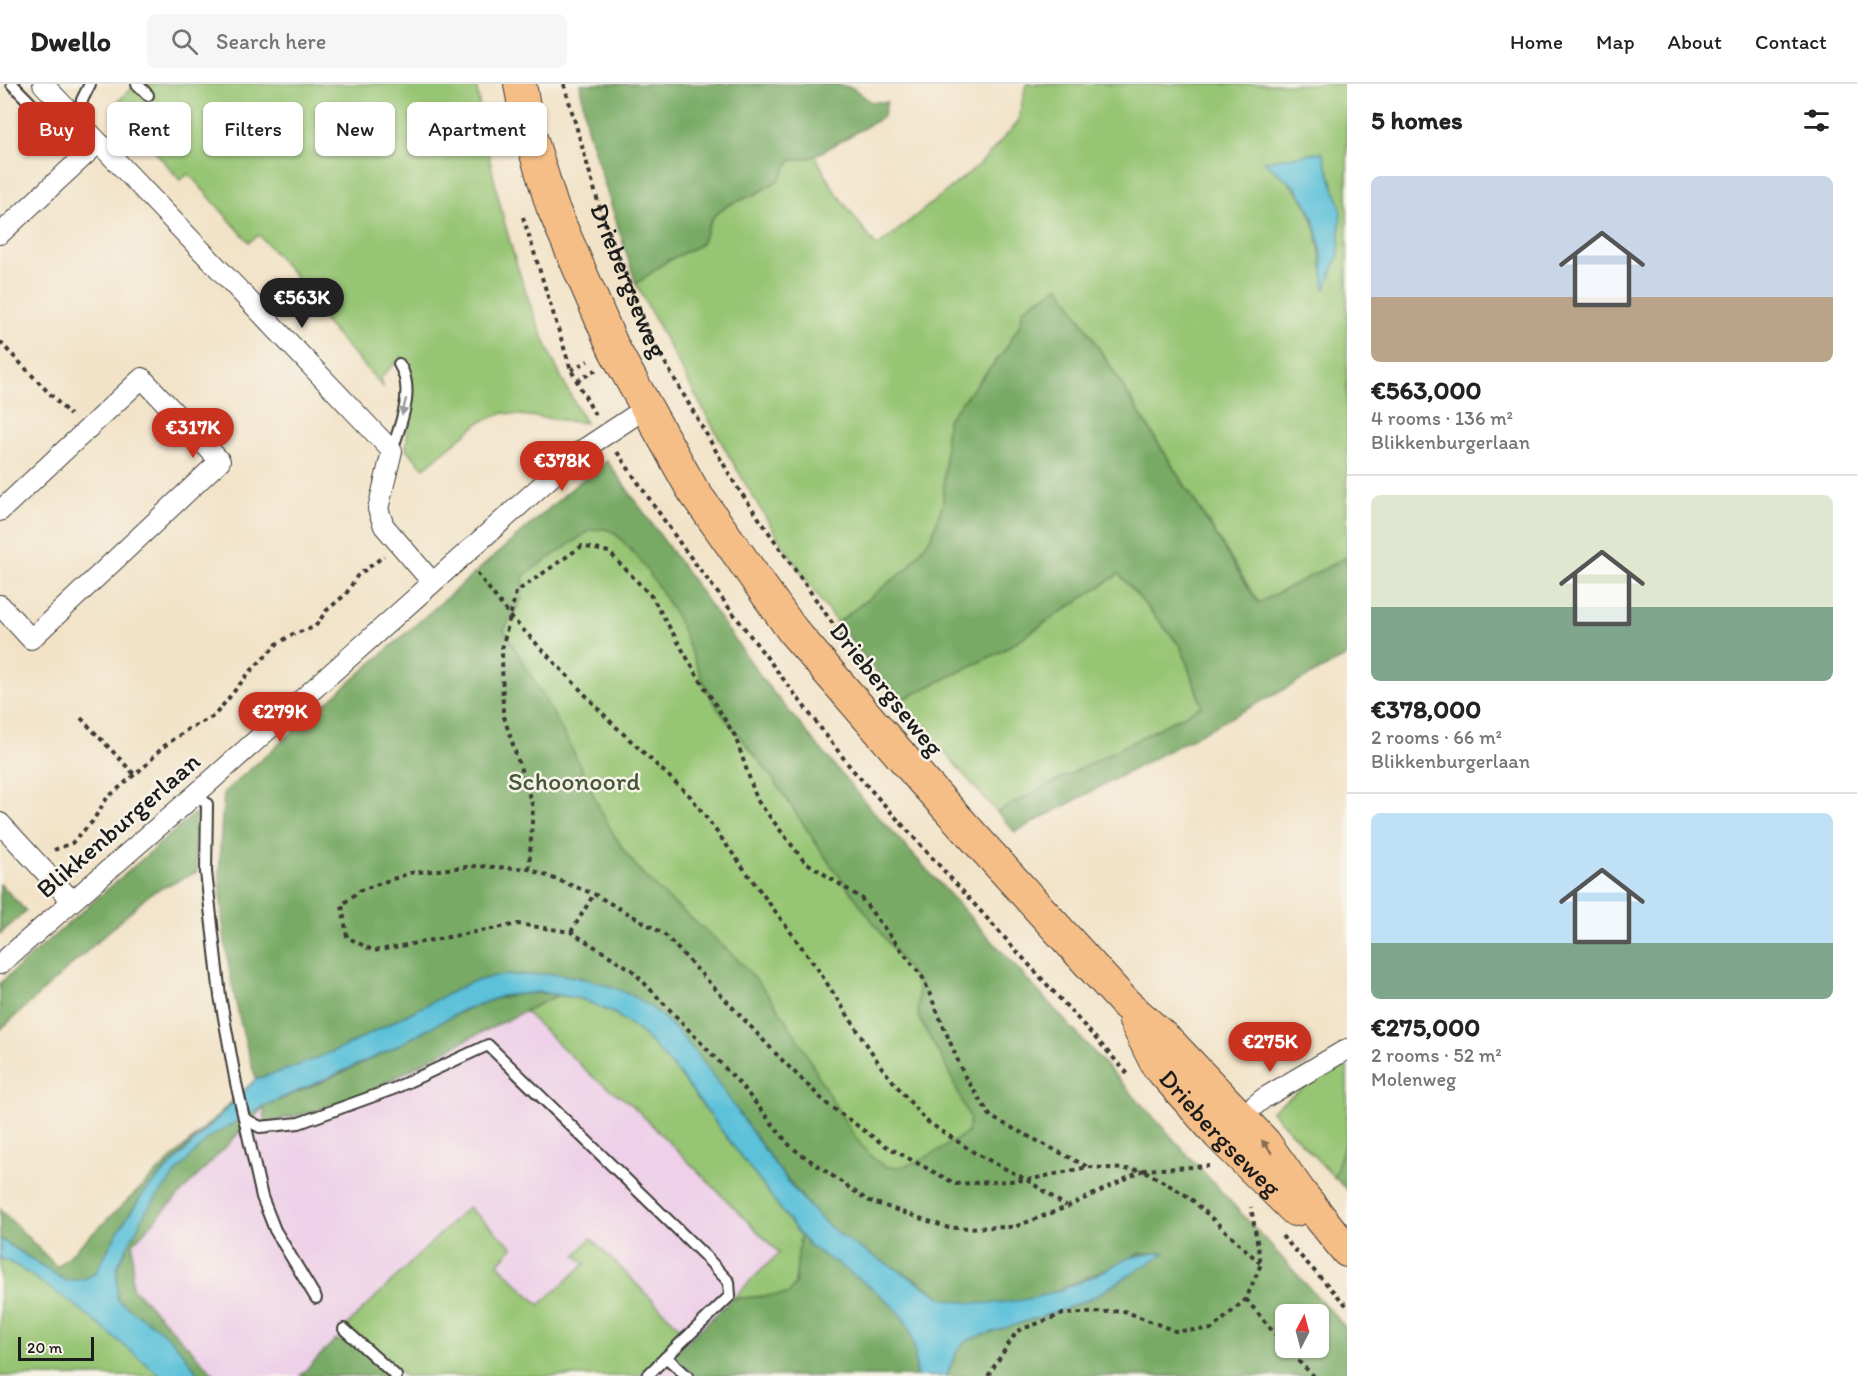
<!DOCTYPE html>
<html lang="en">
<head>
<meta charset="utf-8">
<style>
	body { margin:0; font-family:Itim,sans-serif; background:#f6f6f6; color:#222; height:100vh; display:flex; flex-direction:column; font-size:22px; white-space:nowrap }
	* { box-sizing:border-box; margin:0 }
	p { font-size:20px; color:#767676 }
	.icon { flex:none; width:33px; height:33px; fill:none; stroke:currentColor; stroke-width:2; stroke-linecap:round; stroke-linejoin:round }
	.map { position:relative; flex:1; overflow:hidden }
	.sheet { display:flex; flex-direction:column; background:#fff; width:510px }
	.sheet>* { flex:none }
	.guide { position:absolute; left:18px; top:18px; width:570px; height:54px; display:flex; gap:12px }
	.needle { width:39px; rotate:6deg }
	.buttons { position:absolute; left:1275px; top:1220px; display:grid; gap:12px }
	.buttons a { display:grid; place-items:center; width:54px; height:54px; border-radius:9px; background:#fff; box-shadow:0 2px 4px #0004; font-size:30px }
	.scale { position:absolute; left:18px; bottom:15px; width:76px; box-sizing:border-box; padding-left:6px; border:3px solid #1c1c1c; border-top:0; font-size:16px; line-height:21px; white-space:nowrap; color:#1c1c1c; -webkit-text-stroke:4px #f7f3e8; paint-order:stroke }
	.price { position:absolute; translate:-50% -51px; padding:0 14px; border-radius:21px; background:#c8321e; color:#fff; font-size:20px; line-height:39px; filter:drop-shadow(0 2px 3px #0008) }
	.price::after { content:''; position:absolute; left:50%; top:36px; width:18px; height:14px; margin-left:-9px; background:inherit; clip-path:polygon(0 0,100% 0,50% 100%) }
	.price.active { background:#222; color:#fff }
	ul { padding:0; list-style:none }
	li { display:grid; align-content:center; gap:12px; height:318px; padding:0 24px }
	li+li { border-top:2px solid #e0e0e0 }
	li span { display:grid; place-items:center; height:186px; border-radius:9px; color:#555 }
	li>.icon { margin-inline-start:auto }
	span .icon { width:108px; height:108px; fill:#fffc; stroke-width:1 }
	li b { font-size:26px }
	h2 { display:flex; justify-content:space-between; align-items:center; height:72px; padding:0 24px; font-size:26px }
	.chip { padding:0 21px; border-radius:9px; background:#fff; box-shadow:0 2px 4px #0004; font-size:21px; line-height:54px }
	.chip.active { background:#c8321e; color:#fff }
	header { display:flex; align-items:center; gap:36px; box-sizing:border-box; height:84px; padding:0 30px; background:#fff; border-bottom:2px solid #e0e0e0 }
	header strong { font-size:28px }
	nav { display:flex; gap:33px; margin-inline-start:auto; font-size:21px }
	.search { width:420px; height:54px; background:#f6f6f6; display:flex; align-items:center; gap:15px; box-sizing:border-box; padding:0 21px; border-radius:9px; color:#767676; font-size:22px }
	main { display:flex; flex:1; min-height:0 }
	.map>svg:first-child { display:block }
	.built { fill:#eed0e8 }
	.green { fill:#96c573; stroke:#597048; stroke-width:1.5; fill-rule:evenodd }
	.forest { fill:#78aa65; stroke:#4a6340; stroke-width:1.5; fill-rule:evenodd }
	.water { fill:#5bc1d9; stroke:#3c6e7a; stroke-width:1.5 }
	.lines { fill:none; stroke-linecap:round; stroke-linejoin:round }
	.service-casing { stroke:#3c3a36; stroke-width:14 }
	.minor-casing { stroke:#3c3a36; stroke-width:22 }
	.primary-casing { stroke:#3c3a36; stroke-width:34 }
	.path { stroke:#3c3a36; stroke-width:4; stroke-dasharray:4.5 4.5; stroke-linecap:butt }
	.service { stroke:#fff; stroke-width:10 }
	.minor { stroke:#fff; stroke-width:20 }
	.primary { stroke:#f6be87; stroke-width:32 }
	.oneway { fill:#999 }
	.oneway2 { fill:#896d52 }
	.labels { text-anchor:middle; stroke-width:5; stroke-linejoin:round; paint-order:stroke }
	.street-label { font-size:26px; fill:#1c1c1c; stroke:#f7f3e8 }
	.park-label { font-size:26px; fill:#47573a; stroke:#f7f3e8 }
</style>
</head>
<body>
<header>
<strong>Dwello</strong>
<div class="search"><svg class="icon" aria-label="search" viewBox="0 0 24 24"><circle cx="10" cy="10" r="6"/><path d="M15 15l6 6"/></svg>Search here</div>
<nav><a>Home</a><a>Map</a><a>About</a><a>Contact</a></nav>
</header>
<main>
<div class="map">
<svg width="1347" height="1292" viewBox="0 0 1347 1292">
	<rect width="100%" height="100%" fill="#f7f3e8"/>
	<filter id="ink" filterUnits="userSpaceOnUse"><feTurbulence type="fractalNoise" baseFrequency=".0167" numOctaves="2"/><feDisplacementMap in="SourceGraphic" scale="12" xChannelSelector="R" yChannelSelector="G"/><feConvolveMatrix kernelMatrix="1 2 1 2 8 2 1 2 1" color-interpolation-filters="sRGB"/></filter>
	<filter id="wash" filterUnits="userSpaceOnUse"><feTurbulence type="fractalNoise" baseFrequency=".008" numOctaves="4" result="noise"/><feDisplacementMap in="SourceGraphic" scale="24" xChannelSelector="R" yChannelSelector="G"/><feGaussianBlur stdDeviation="1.35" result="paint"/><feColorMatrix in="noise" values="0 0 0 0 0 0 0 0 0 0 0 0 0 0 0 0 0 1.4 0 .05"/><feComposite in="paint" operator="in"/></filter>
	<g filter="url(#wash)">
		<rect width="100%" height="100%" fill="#f2e3c8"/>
		<path class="built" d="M576 902 928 1292H170L92 1216 240 1020 423 933Z"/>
		<g class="green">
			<path d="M136 0H476C495 118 524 235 586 339L504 329 480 338 424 384 406 365 411 300 402 273 381 293 383 303 306 217 312 212 259 151 249 158 189 90 180 96 114 21Z"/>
			<path d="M1026 0H1347V473L1259 519 1060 202 1023 225 1021 238 1005 266 947 336 943 419 932 452 908 484 837 539C758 433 698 317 636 200L667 177 700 161 713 133 728 121 756 110 779 96 790 77 815 71 834 106 877 163 980 80 1018 38ZM1265 78 1341 124 1326 205C1318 167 1321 135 1293 103 1286 94 1274 86 1265 78Z"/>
			<path d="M609 392 804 666 1347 1254V1292H928L660 949 227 729ZM1286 1230H1318V1263H1286Z"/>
			<path d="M1119 490 1181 563 1202 622 997 728 899 617 1002 567Z"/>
			<path d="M558 911 581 915 615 930 643 950 680 991 800 1151 795 1201 788 1210 732 1215 779 1169 631 1020 594 994 524 927Z"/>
			<path d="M1347 973V1052L1334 1093 1271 1027Z"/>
			<path d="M468 1123 513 1163 498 1180 539 1221 585 1180 576 1171 591 1154 685 1249 638 1292H404L346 1242Z"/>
			<path d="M0 1167 92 1215 170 1292H0Z"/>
		</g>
		<g class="forest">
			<path d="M580 0H834L853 4 871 18H887L883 33 813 73 790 77 779 96 756 110 728 121 713 133 700 161 667 177 636 200 587 44Z"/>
			<path d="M1060 202 1258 519 1347 473V572L1015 748 997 728 1202 622 1181 563 1119 490 1002 567 899 617 837 539 908 484 932 452 943 419 947 336 1005 266 1021 238 1023 225Z"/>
			<path d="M607 377 767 601 865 718 1347 1245V1292H946L959 1263 970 1255 1062 1226 1094 1213 1164 1169H1141L1043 1213 1009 1220H973L944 1215 920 1198 844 1156 816 1130 778 1084 692 964 583 894 556 890 495 892 469 899 344 963 292 984 256 995 265 1022C306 1005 347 987 387 967 441 939 494 900 558 911L458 960 365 1010 309 1029 265 1039 264 1023 133 1159 132 1203 216 1292H199C188 1274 176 1258 159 1245 145 1235 130 1227 117 1215 117 1204 116 1192 118 1182 124 1155 158 1108 177 1087 192 1070 207 1057 217 1036L205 1044 143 1110 117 1149 95 1190 84 1195 66 1197 0 1155V1125L57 1183 256 995C236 931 223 867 220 800 218 770 222 739 224 708L578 399ZM605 445 615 449 639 475 659 504 677 534 706 604 718 625 771 692 828 777 918 899V933L944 978 970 1035 967 1049C948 1060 907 1090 885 1082 854 1069 813 977 793 947 777 921 759 897 738 876 695 833 649 808 616 754 598 726 587 694 572 665 551 624 527 585 504 546L522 515 524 491 591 446ZM1286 1230H1318V1263H1286Z"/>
			<path d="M195 729 197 788 151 809 0 946V899Z"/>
			<path d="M0 800 26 827 0 850Z"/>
			<path d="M1347 1052V1106L1334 1093Z"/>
			<path d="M800 1151 810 1162C839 1182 882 1206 903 1234 915 1250 916 1273 916 1292H695L672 1272 732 1215 788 1210 795 1201Z"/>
			<path d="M335 1256 352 1257 390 1292H300Z"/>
		</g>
		<g class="water">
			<path d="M1322 68 1341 124 1339 169 1325 206C1322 170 1320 129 1293 101 1284 93 1273 86 1264 77Z"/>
			<path d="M556 890C584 894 612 900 638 915 670 933 694 966 716 996 748 1041 778 1090 816 1130 840 1155 869 1170 898 1186 910 1192 939 1215 949 1216 996 1224 1037 1217 1081 1198 1115 1183 1125 1169 1165 1169L1094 1213 1062 1226 970 1255 959 1263 946 1292H916C916 1273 915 1250 903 1234 882 1206 839 1182 810 1162L800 1151 680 991 643 950 615 930 582 915 540 908 502 912 463 926 386 968 264 1022 209 1053 176 1089 146 1127 117 1183V1215C130 1227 145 1235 159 1245 176 1258 188 1274 199 1292H161L75 1221 15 1181 0 1174V1155L66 1197 84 1195 95 1190 117 1149 143 1110 256 995 292 984 344 963 469 899 495 892Z"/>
		</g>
	</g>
	<g filter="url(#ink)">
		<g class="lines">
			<defs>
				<g id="service">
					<path d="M12 0 56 45 93 57"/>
					<path d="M137 0 148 11"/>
					<path d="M80 39 82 16 90 0"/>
					<path d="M392 367C400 340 416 306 399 280"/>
					<path d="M196 710 207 720 206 788 220 912 236 999 262 1113 275 1146 316 1214"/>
					<path d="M245 1035 260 1043 299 1039 393 1005 488 961 705 1172 729 1198 730 1212 666 1273"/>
					<path d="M344 1245 396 1292"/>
					<path d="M647 1292 666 1273 687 1292"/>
				</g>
				<g id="minor">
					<path d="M43 0 392 367 378 425 384 442 432 498"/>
					<path d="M0 150 98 59"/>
					<path d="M0 427 142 294 220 377 31 555 0 521"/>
					<path d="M0 739 72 817"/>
					<path d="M0 880 196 710 578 369 646 324"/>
					<path d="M1234 1038 1264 1014 1347 965"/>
				</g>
				<g id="primary">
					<path d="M520 0 528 44 552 122 614 265 692 405 793 547 923 697 1126 920 1171 960 1265 1059 1302 1111 1347 1167"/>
					<path id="s2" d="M1135 937 1157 981 1219 1051 1295 1126"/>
				</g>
			</defs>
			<use href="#service" class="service-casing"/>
			<use href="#minor" class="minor-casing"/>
			<use href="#primary" class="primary-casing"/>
			<g class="path">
				<path id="s1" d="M564 0 601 128 652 256 735 400 849 563 890 612"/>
				<path d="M523 133 571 286 595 331"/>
				<path d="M0 258 70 331"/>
				<path d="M571 286 588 277"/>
				<path d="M577 297 596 286"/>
				<path d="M617 368 682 462 851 684 1128 990"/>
				<path d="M477 489 510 532 614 641 691 713 817 884 882 984 925 1036 975 1069 1027 1096 1066 1122"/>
				<path d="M81 634 134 690"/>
				<path d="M54 766 72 759 92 738 107 714 146 681 163 663 188 645 214 632 249 589 277 560 293 550 315 543 326 527 346 510 357 492 384 472"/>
				<path d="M529 785 533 723 503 630 502 565 516 508 582 462 609 468 652 513 697 591 735 652 757 716 804 777 861 814 923 894 964 991 991 1033 1088 1083"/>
				<path d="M571 848 594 810"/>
				<path d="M1144 1086 1067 1123 1014 1143 949 1144 867 1116 791 1063 741 1001 632 886 571 848 518 840 374 867 347 853 342 821 361 806 410 789 476 782 529 785 594 810 664 850 780 974 826 1019 884 1061 956 1100 1027 1096 1088 1083 1144 1086 1209 1082"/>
				<path d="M1145 1087 1189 1113 1260 1179"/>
				<path d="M1282 1152 1347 1222"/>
				<path d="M1246 1215 1295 1274 1314 1292"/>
				<path d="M988 1292 1017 1247 1063 1230 1124 1227 1175 1247 1212 1245 1246 1215 1261 1180 1251 1123"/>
			</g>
			<use href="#service" class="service"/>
			<use href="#minor" class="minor"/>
			<use href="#primary" class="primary"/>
		</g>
		<defs><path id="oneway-solid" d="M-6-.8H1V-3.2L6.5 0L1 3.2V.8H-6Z" transform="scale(1.5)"/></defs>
		<use class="oneway" href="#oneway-solid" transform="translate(404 323) rotate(104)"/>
		<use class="oneway2" href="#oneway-solid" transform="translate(1267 1063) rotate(-128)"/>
	</g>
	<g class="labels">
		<g class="street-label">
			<text dy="9" stroke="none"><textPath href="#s1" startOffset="207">Driebergseweg</textPath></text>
			<text transform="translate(887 605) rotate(51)" y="9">Driebergseweg</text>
			<text transform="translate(118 741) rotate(-41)" y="9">Blikkenburgerlaan</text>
			<text dy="9" stroke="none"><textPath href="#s2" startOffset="142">Driebergseweg</textPath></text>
		</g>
		<g class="park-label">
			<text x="574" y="706">Schoonoord</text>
		</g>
	</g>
</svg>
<div class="buttons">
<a><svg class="needle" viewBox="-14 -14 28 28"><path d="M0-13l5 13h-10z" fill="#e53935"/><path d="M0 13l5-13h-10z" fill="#767676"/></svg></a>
</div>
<div class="scale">20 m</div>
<b class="price active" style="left:302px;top:245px">€563K</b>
<b class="price" style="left:193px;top:375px">€317K</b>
<b class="price" style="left:562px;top:408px">€378K</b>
<b class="price" style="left:280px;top:659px">€279K</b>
<b class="price" style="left:1270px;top:989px">€275K</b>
<div class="guide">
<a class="chip active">Buy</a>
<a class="chip">Rent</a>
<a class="chip">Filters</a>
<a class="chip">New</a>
<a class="chip">Apartment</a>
</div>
</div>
<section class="sheet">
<h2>5 homes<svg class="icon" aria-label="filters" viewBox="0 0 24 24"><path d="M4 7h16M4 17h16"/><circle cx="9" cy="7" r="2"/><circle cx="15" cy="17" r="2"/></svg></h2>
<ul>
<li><span style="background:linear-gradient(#c9d6e8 65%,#b9a48a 0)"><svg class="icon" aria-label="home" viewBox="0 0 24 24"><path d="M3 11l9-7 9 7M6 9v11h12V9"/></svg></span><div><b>€563,000</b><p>4 rooms · 136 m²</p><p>Blikkenburgerlaan</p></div></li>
<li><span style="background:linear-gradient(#dfe7d0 60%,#7fa58c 0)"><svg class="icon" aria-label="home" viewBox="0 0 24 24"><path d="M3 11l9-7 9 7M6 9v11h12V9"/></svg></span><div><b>€378,000</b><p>2 rooms · 66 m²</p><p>Blikkenburgerlaan</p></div></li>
<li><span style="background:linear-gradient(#bfe0f5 70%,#7fa58c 0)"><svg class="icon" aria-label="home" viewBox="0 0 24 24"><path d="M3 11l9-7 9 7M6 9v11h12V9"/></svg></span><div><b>€275,000</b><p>2 rooms · 52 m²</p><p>Molenweg</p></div></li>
</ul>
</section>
</main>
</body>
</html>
